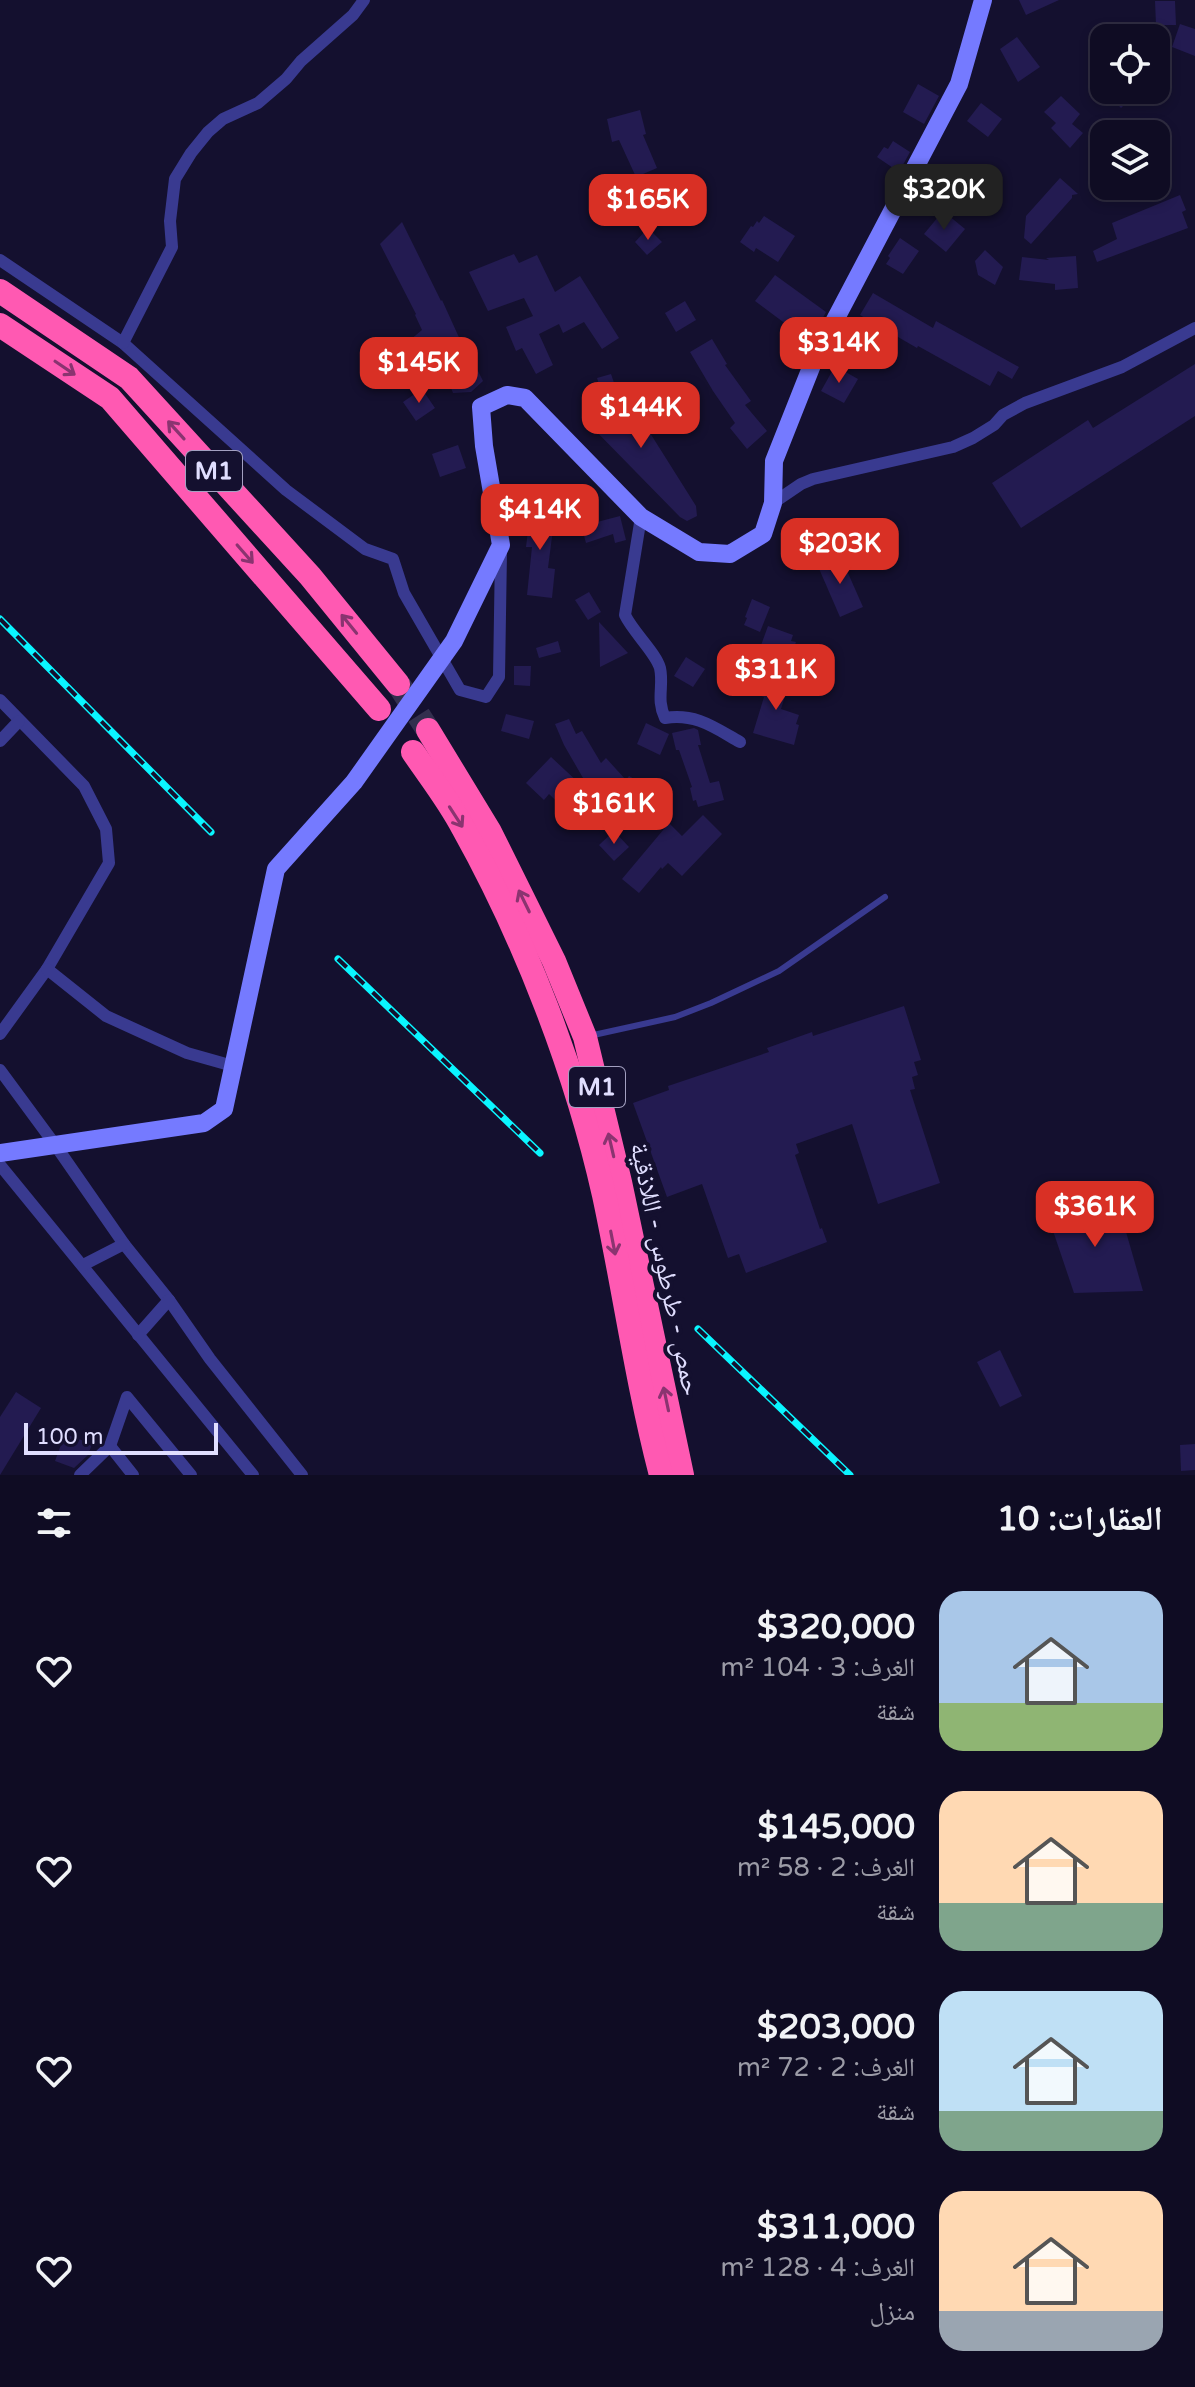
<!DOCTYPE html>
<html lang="ar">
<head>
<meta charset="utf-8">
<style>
	body { margin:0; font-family:"Varela Round","Noto Naskh Arabic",sans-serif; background:#1d1a30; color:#f1f3f6; direction:rtl; height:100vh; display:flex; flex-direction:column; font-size:30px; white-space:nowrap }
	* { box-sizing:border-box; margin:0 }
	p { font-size:26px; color:#9b9ba6 }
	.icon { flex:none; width:44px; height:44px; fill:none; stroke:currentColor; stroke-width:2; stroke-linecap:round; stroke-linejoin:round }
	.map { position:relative; height:1475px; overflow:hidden; direction:ltr }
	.details { display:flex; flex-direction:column; background:#0f0c23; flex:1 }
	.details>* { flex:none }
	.buttons { position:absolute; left:1090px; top:24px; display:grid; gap:16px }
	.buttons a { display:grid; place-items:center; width:80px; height:80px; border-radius:16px; background:#0f0c23; box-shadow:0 4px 12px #0003,0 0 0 2px #2f2c41; font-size:40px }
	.scale { position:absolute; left:24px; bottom:20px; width:194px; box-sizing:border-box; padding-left:8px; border:4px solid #e0deff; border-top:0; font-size:22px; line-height:28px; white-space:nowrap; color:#e0deff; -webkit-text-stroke:6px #14102f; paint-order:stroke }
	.price { position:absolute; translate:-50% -68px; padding:0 18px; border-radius:16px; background:#d93025; color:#fff; font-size:26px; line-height:52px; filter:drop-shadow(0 2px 4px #0008) }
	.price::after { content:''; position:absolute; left:50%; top:48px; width:24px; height:18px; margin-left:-12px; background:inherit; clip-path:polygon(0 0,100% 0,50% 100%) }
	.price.on { background:#222; color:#fff }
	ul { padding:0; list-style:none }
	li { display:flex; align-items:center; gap:24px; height:200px; padding:0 32px }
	li span { display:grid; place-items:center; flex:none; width:224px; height:160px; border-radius:24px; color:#555 }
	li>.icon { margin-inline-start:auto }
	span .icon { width:96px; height:96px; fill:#fffc; stroke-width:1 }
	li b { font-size:34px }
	h2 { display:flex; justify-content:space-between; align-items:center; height:96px; padding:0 32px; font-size:34px }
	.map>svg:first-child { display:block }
	.building { fill:#231b51 }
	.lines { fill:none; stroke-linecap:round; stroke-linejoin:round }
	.motorway-tunnel { stroke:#332f4e; stroke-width:24; stroke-dasharray:24 12; stroke-linecap:butt }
	.service { stroke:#393a90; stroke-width:6 }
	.minor { stroke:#393a90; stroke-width:12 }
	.secondary { stroke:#757aff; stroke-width:18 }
	.motorway { stroke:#ff59b2; stroke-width:24 }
	.rail-casing { stroke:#0af5ff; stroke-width:7 }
	.rail { stroke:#14102f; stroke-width:4; stroke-dasharray:12; stroke-linecap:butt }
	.oneway { stroke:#8a3470 }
	.labels { text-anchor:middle; stroke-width:8; stroke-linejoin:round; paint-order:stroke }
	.shield { fill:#14102f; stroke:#a3a0c1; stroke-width:2 }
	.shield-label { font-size:24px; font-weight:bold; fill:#e0deff }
	.street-label { font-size:26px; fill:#e0deff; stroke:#14102f }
</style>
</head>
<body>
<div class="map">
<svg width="1195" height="1475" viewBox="0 0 1195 1475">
	<rect width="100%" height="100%" fill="#14102f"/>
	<g class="building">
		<path d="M1019 0H1059L1026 15Z"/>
		<path d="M1155 1H1175L1176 25H1156Z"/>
		<path d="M1180 24 1195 29V56L1172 47Z"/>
		<path d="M1017 37 1040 67 1018 82 1000 49Z"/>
		<path d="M918 84 939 96 924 124 903 112Z"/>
		<path d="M1104 90H1139L1121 108Z"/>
		<path d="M1061 96 1080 114 1072 124 1083 133 1070 148 1051 128 1056 123 1044 112Z"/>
		<path d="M981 103 1002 119 988 137 967 121Z"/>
		<path d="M640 110 646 134 643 135 657 168 636 177 619 140 612 142 607 119Z"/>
		<path d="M893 141 910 152 899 172 877 157 884 147 888 149Z"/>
		<path d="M944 165 963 182 944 202 925 185Z"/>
		<path d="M1060 178 1078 194 1072 195V198L1031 244 1024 238 1026 216Z"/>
		<path d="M1180 195 1186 210 1182 212 1188 228 1097 262 1093 251 1117 239 1112 223Z"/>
		<path d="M943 211 965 229 946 252 924 234Z"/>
		<path d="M764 216 795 236 778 262 756 248 754 252 740 242 751 226 753 227 757 221 759 223Z"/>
		<path d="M402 222 441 301 442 300 462 344 464 343 483 381 471 392 453 393 435 347 414 355 426 378 417 381 422 389 393 382 380 365 422 330 415 315 416 314 380 244Z"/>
		<path d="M648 228 662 242 647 255 635 242Z"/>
		<path d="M900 238 919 251 903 274 886 264 890 258 888 256Z"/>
		<path d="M985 250 1003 267 995 285 978 275 975 261Z"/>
		<path d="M514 254 519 263 537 255 555 292 580 276 619 338 602 349 584 322 563 333 559 324 539 334 553 365 536 374 522 348 516 351 506 327 533 316 524 298 488 311 469 272Z"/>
		<path d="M1076 256 1078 288 1055 290V284L1019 280 1022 257 1049 260 1046 258Z"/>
		<path d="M775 275 826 312 810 342 755 301Z"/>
		<path d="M873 293 933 328 936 321 1019 367 1012 379 998 371 990 386 918 346 917 348 860 315Z"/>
		<path d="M685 301 696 320 676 332 665 313Z"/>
		<path d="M712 339 727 364 725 365 751 401 745 405 767 431 747 449 730 428 735 423 713 391 690 352Z"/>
		<path d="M1195 364V416L1021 528 992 483 1088 420 1093 428Z"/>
		<path d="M835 366 858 379 844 403 821 391Z"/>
		<path d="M611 374 621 403 628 398 696 506 697 516 687 521 680 517 589 424 608 411 597 378Z"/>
		<path d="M422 389 435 408 416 421 403 402Z"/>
		<path d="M458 445 466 468 440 477 432 454Z"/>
		<path d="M539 505 540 507 545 505 553 529 548 568 555 569 552 598 527 595 532 547H526L529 523 520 511Z"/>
		<path d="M596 516 597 522 620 516 626 540 615 543 613 534 586 543 580 521Z"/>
		<path d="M840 555 863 607 840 617 817 564Z"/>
		<path d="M589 592 601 612 588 620 575 600Z"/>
		<path d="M752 599 770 607 760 632 744 625 747 618 745 617Z"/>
		<path d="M599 622 628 653 600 667Z"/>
		<path d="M768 626 793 635 791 641 796 642 790 659 760 648Z"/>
		<path d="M558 641 561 652 539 658 536 648Z"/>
		<path d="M686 657 705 669 693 687 674 676Z"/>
		<path d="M514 666H531L530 686 514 685Z"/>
		<path d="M765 673 790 680 781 709 799 715 796 724 799 725 794 745 753 733 764 697 758 695Z"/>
		<path d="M506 714 534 721 529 739 501 731Z"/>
		<path d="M569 719 576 734 582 731 601 763 606 758 626 780 629 776 647 786 636 806 607 789 615 812 601 817 594 797 564 745 555 724Z"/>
		<path d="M646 723 669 734 660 755 637 744Z"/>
		<path d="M694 728 698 730 701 745H698L710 783 719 781 724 800 698 807 696 800 693 801 690 788 692 787 679 750H676L672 733Z"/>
		<path d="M551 757 594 797 574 818 549 794 544 800 526 783Z"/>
		<path d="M703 815 722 834 682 876 668 863 662 869 661 867 639 893 622 879 669 823 682 836Z"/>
		<path d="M614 831 629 847 614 861 599 845Z"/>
		<path d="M904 1006 921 1060 914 1062 918 1075 912 1077 915 1089 910 1090 940 1183 878 1204 852 1124 796 1144 799 1153 795 1155 820 1229 822 1228 827 1242 746 1273 739 1254 728 1258 702 1184 667 1197 633 1103 669 1090 668 1086 769 1052 767 1048 812 1032 813 1036Z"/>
		<path d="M1118 1204 1143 1291 1074 1293 1046 1210Z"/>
		<path d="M1000 1350 1022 1396 1000 1407 977 1362Z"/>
		<path d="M16 1392 41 1408 0 1475V1417Z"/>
		<path d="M65 1434 92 1444 88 1455 74 1468 55 1461Z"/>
		<path d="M1195 1444V1470L1181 1471 1180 1445Z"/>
	</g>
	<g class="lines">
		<path class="motorway-tunnel" d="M399 685 428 730"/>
		<path class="service" d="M589 1036 675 1017 711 1003 779 971 885 897"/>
		<g class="minor">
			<path d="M0 260 123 343 286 490 365 549 393 559 404 593 460 690 486 697 499 677 501 552"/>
			<path d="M123 343 172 247 170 221 175 179 191 153 208 132 223 119 258 103 286 79 301 61 353 15 364 0"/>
			<path d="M773 503 801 484 813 479 953 447 973 438 994 425 1003 415 1025 403 1122 367 1195 328"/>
			<path d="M641 517 625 615C633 632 656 653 660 668 664 686 656 699 665 718 696 713 715 728 740 742"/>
			<path d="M0 700 84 786 106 829 109 863 47 969 0 1034"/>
			<path d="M0 741 19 721"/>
			<path d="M47 969 106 1016 187 1053 233 1066"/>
			<path d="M0 1070 56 1146 124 1244 169 1300 210 1359 302 1475"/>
			<path d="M0 1165 253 1475"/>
			<path d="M83 1265 124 1244"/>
			<path d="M138 1335 169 1300"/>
			<path d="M110 1446 133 1475"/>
			<path d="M80 1475 110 1446 127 1397 191 1475"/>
		</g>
		<path class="secondary" d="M0 1153 204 1123 224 1109 276 869 354 782 454 641 501 545 484 446 481 407 507 395 525 398 641 517 699 552 730 554 763 534 773 503 774 461 814 360 959 84 983 0"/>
		<g class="motorway">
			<path d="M0 291 129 378 310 576 398 684"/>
			<path d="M0 325 110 398 379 709"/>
			<path d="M428 730 490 832 554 961 585 1037 620 1182 682 1475"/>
			<path d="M413 752C430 777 449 801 463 828 525 939 576 1071 604 1195 624 1288 637 1383 661 1475"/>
		</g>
		<defs>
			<g id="rail">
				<path d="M0 619 211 832"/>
				<path d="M338 959 540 1153"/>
				<path d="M698 1329 850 1475"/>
			</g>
		</defs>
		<use href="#rail" class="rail-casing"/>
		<use href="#rail" class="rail"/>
	</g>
	<defs><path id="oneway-shaft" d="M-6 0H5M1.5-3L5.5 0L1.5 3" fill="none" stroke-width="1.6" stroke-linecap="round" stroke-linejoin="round" transform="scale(2)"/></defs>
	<g class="oneway">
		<use href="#oneway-shaft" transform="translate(65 368) rotate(34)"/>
		<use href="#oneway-shaft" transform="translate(176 430) rotate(-132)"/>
		<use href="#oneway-shaft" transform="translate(245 554) rotate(49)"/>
		<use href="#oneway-shaft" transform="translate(349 624) rotate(-129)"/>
		<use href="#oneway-shaft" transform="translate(456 817) rotate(57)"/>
		<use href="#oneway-shaft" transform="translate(524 901) rotate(-116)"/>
		<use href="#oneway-shaft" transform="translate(611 1145) rotate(-103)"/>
		<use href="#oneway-shaft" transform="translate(613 1243) rotate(79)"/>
		<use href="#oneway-shaft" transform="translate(666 1399) rotate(-102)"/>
	</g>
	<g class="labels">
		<g class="shield">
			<rect x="186" y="451" width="56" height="40" rx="6"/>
			<rect x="569" y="1067" width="56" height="40" rx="6"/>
		</g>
		<g class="shield-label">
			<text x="214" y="479">M1</text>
			<text x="597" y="1095">M1</text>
		</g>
		<g class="street-label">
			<text transform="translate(666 1269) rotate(78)" y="9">حمص - طرطوس - اللاذقية</text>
		</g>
	</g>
</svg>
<div class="buttons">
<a><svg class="icon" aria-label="locate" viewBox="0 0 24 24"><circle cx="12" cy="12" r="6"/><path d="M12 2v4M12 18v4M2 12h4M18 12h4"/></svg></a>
<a><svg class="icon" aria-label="layers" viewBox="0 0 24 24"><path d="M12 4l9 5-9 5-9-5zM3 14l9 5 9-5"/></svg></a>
</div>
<div class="scale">100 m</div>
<b class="price on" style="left:944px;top:232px">$320K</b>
<b class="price" style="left:648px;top:242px">$165K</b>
<b class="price" style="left:839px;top:385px">$314K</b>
<b class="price" style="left:419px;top:405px">$145K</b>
<b class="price" style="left:641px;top:450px">$144K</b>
<b class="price" style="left:540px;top:552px">$414K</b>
<b class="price" style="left:840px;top:586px">$203K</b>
<b class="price" style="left:776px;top:712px">$311K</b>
<b class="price" style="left:614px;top:846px">$161K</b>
<b class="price" style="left:1095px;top:1249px">$361K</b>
</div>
<section class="details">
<h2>العقارات: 10<svg class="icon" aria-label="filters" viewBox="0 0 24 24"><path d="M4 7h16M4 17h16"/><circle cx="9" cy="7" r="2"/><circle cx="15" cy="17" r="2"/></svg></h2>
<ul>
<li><span style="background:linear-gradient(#a9c7e8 70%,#8fb573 0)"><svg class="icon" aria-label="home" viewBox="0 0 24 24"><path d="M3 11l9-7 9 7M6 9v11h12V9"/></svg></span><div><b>$320,000</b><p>الغرف: 3 · 104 m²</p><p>شقة</p></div><svg class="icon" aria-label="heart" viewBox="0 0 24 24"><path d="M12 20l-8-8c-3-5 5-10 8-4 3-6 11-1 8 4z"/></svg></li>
<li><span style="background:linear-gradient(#ffd9b3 70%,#7fa58c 0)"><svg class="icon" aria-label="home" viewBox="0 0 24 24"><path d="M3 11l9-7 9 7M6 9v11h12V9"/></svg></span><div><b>$145,000</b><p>الغرف: 2 · 58 m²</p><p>شقة</p></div><svg class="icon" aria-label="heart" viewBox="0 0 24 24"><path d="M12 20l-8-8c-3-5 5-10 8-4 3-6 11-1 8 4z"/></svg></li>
<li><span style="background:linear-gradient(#bfe0f5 75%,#7fa58c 0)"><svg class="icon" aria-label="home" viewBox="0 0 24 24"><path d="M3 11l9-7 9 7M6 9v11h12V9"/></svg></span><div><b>$203,000</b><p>الغرف: 2 · 72 m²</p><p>شقة</p></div><svg class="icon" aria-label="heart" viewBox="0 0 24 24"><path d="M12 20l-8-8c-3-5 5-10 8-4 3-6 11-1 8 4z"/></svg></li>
<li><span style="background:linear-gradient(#ffd9b3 75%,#9aa5b1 0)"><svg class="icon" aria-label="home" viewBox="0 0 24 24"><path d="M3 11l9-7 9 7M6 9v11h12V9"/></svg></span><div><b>$311,000</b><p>الغرف: 4 · 128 m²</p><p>منزل</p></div><svg class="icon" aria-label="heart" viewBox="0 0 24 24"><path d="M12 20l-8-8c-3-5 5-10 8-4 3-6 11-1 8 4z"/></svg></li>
</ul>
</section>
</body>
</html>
